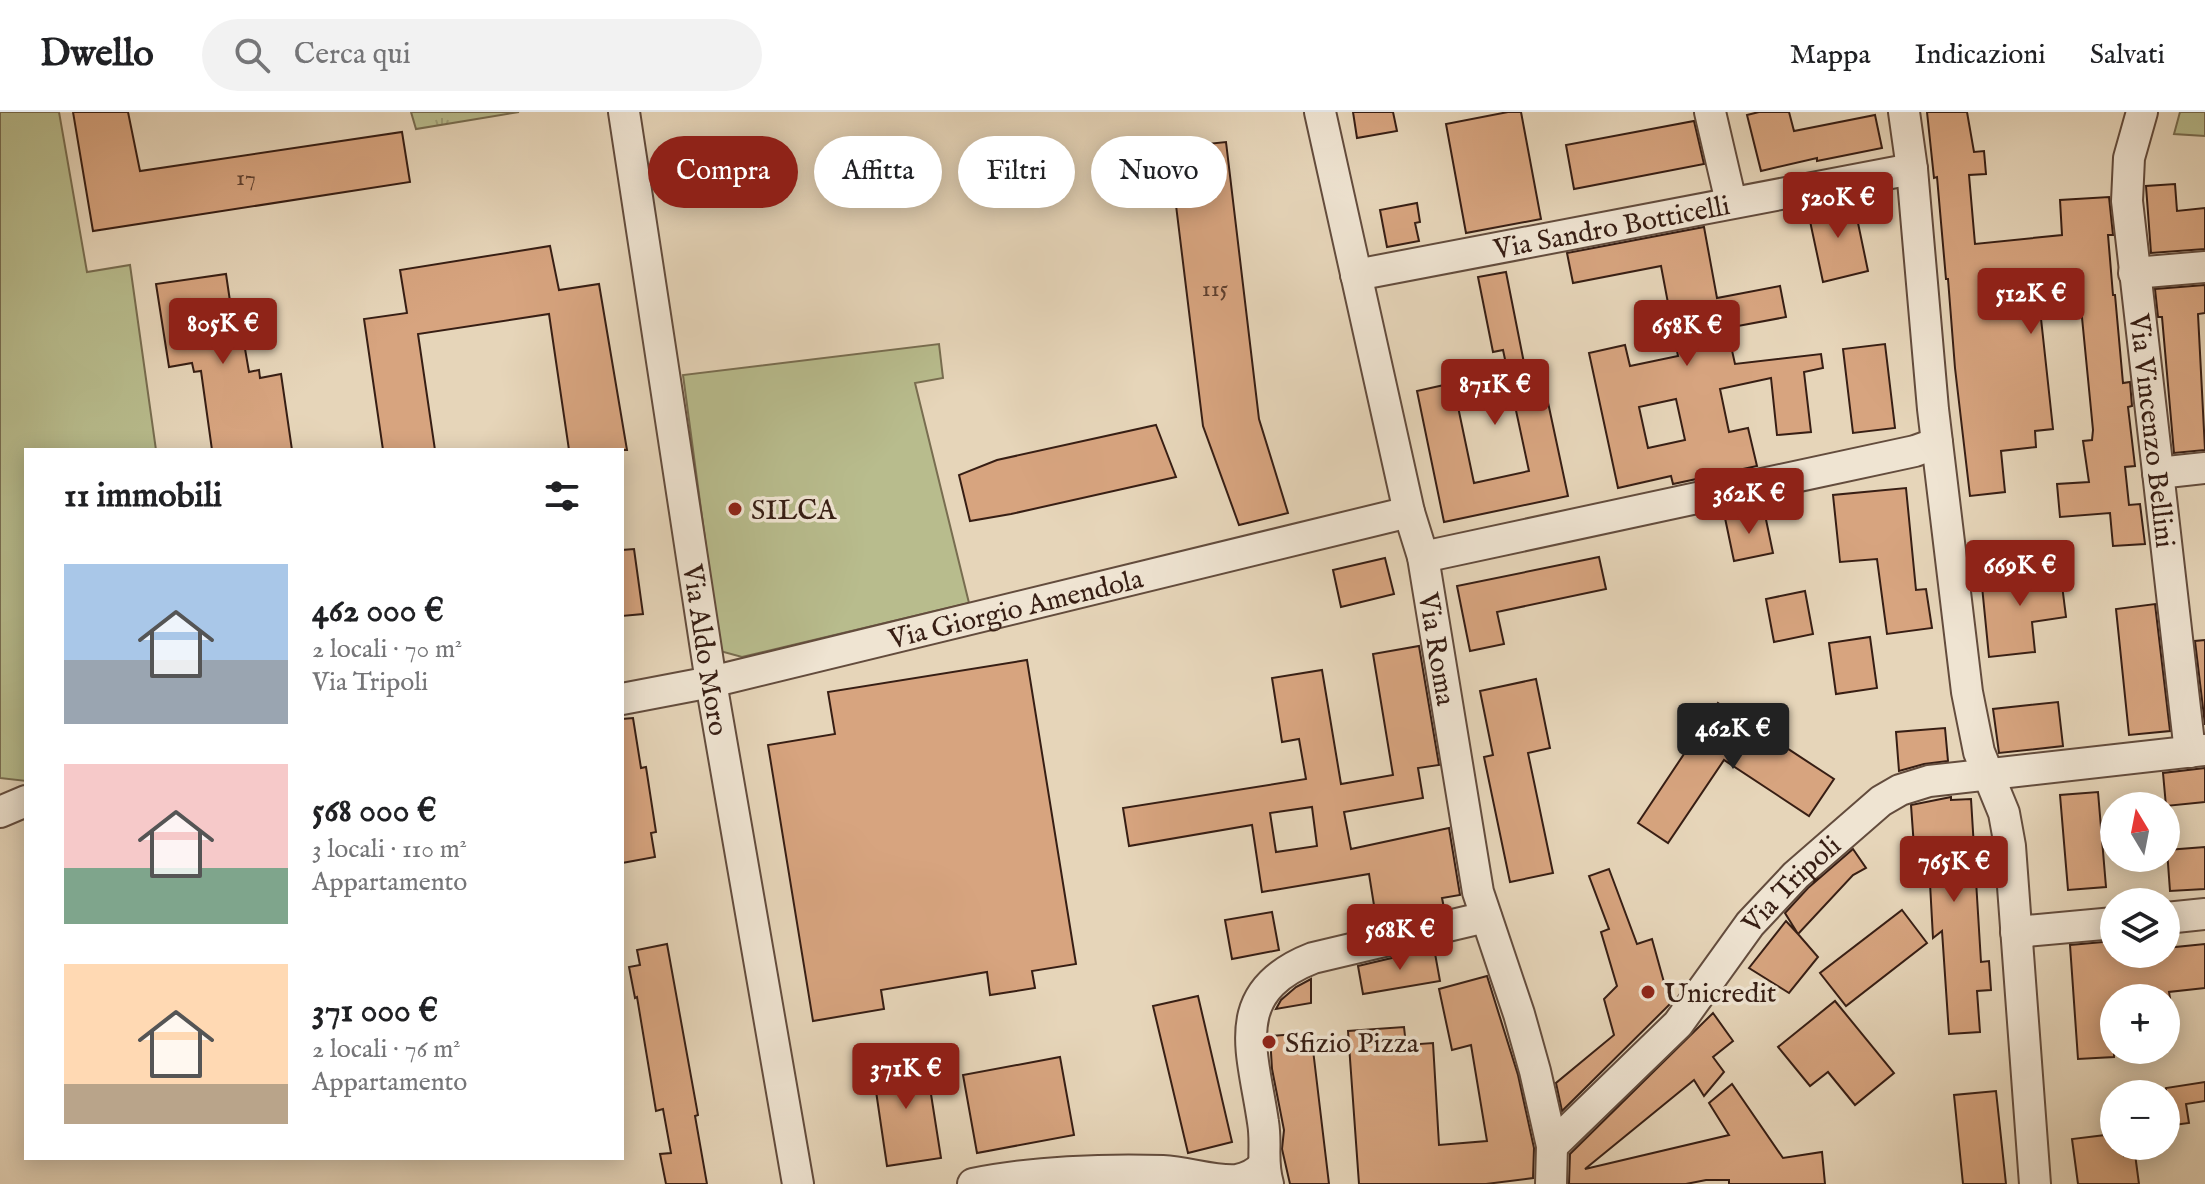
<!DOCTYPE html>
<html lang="it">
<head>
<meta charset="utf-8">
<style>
	body { margin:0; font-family:"IM FELL English",serif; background:#f2f2f2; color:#202124; height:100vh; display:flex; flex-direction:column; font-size:30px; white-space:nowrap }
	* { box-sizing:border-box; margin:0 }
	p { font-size:26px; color:#757577 }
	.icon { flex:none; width:44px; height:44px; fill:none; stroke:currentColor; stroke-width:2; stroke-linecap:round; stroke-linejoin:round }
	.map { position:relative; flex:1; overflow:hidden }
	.sheet { position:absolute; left:24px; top:336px; width:600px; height:712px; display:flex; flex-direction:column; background:#fff; border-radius:0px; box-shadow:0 4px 20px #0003 }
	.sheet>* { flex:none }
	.guide { position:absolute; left:648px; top:24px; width:760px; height:72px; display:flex; gap:16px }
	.needle { width:52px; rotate:350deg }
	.controls { position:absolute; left:2100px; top:680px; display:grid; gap:16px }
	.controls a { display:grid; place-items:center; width:80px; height:80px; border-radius:50%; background:#fff; box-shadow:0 4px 20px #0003; font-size:40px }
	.price { position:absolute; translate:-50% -68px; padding:0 18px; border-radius:8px; background:#8f2418; color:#fff; font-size:26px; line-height:52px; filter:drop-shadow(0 2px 4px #0008) }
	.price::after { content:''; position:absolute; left:50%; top:48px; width:24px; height:18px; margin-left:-12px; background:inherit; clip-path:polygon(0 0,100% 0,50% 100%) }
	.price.on { background:#222; color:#fff }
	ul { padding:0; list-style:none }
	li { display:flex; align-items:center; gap:24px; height:200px; padding:0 40px }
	li span { display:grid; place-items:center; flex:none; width:224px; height:160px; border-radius:0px; color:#555 }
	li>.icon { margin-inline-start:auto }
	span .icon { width:96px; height:96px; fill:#fffc; stroke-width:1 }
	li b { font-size:34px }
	h2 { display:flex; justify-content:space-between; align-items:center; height:96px; padding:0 40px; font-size:34px }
	.tag { padding:0 28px; border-radius:36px; background:#fff; box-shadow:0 4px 20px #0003; font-size:28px; line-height:72px }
	.tag.on { background:#8f2418; color:#fff }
	header { display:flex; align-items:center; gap:48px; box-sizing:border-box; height:112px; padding:0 40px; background:#fff; border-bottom:2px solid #e0e0e0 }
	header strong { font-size:38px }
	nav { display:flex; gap:44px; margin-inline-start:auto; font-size:28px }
	.search { width:560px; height:72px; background:#f2f2f2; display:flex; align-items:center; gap:20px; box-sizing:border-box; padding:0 28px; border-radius:44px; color:#757577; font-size:30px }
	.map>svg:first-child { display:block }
	.grass { fill:url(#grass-tufts); stroke:#786d50; stroke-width:2 }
	.park { fill:#b8bc8d; stroke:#786d50; stroke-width:2 }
	.building { fill:#d7a47f; stroke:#371e14; stroke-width:2; fill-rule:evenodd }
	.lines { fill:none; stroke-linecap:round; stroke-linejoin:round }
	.minor-casing { stroke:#634c3d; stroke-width:34 }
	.minor { stroke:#efe4d2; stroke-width:30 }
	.poi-dot { fill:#8f2418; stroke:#efe4d2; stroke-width:3 }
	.labels { text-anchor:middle; stroke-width:7; stroke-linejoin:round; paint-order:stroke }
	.number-label { font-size:24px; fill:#5f402f }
	.street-label { font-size:28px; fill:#371e14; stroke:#efe4d2 }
	.poi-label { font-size:28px; fill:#371e14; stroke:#efe4d2; text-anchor:start }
</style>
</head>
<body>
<header>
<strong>Dwello</strong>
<div class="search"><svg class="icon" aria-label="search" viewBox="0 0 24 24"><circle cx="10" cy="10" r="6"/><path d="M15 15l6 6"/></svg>Cerca qui</div>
<nav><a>Mappa</a><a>Indicazioni</a><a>Salvati</a></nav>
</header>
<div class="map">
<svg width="2205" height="1072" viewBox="0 0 2205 1072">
	<defs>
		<pattern id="grass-tufts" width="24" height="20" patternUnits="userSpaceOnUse" patternTransform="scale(2)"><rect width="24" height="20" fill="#b8bc8d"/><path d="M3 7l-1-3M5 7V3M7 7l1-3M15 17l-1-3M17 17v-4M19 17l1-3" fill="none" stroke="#9fa179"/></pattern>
	</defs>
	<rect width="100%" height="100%" fill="#e6d5b9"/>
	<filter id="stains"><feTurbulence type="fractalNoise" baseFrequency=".0025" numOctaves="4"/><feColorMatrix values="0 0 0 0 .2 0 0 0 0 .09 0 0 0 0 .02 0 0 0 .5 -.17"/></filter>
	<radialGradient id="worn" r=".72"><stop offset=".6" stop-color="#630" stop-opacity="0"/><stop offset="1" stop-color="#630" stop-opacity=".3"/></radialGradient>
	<path class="grass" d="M411 0H519L416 17Z"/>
	<g class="park">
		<path d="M0 0H59L87 160 130 153 156 338H26V669L0 666Z"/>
		<path d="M2180 0H2205V24L2174 22Z"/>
		<path d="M939 232 943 266 915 271 969 491 742 545 720 539 683 263Z"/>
	</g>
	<g class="building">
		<path d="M73 0H128L140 59 402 20 410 70 93 119Z"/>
		<path d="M1353 0H1393L1397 19 1357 26Z"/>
		<path d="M1508 0H1521L1541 107 1466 121 1446 12Z"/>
		<path d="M1759 0H1789L1794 19 1875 3 1882 36 1817 49V46L1761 59 1747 3Z"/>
		<path d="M1927 0H1967L1974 40 1984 39 1986 62 1969 63 1975 132 2062 123 2060 88 2109 85 2113 123H2108L2113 183H2115L2123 271 2130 270 2132 294 2128 295 2135 354 2125 355 2129 393 2140 392 2145 432 2113 434 2110 401 2060 405 2057 372 2089 370 2083 329 2092 328 2093 318 2079 175 2038 179 2053 317 2035 319 2036 335 2001 339 2005 380 1970 384 1955 256 1948 167H1946L1937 65 1934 66Z"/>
		<path d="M1694 9 1704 52 1574 77 1566 33Z"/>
		<path d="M1226 30 1259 307 1288 401 1239 413 1203 314 1169 36Z"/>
		<path d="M2175 72 2177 99 2205 96V137L2151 141 2146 74Z"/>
		<path d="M1853 87 1868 159 1823 170 1807 95Z"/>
		<path d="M1417 91 1420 110 1415 111 1419 129 1387 135 1380 98Z"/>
		<path d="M1704 115 1717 186 1780 174 1786 205 1727 216 1735 252 1821 242 1823 256 1804 260 1811 320 1777 323 1771 266 1720 277 1729 320 1748 316 1757 354 1673 372 1671 364 1618 376 1589 241 1625 233 1630 254 1678 244 1661 154 1573 171 1567 141ZM1676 287 1685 328 1648 336 1639 295Z"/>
		<path d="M550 134 559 178 599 172 627 338H569L549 202 418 222 435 338H383L364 207 407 201 400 158Z"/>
		<path d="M1506 160 1525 256 1540 253 1568 384 1444 410 1417 279 1453 271 1474 371 1529 359 1503 238 1493 240 1478 165Z"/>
		<path d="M226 162 231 196H238L249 260 259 258 260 266 281 262 292 338H212L201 259 194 260 192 251 169 255 156 172Z"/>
		<path d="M2205 173V201L2198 202 2205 338 2174 341 2162 205H2158L2155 177Z"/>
		<path d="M1885 232 1895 316 1853 321 1843 237Z"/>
		<path d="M1156 313 1176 365 1011 402 970 409 959 363 997 348Z"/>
		<path d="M1906 376 1916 478 1926 477 1932 516 1887 522 1877 447 1840 450 1833 383Z"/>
		<path d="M1764 398 1773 441 1734 449 1725 406Z"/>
		<path d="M634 437 643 502 622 504V438Z"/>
		<path d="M1599 445 1606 477 1497 500 1504 532 1470 539 1457 474Z"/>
		<path d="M1385 446 1394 482 1341 495 1333 458Z"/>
		<path d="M2060 457 2066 505 2032 510 2035 540 1989 545 1981 464Z"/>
		<path d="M1805 479 1813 522 1774 530 1766 487Z"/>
		<path d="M2155 492 2170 619 2129 623 2116 497Z"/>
		<path d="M1870 525 1877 576 1836 582 1829 531Z"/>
		<path d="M2205 528V613L2195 529Z"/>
		<path d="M1419 534 1439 653 1418 656 1423 686 1344 700 1351 737 1449 716 1460 783 1442 786 1444 796 1377 812 1369 762 1262 780 1252 713 1129 734 1123 696 1306 667 1299 627 1282 630 1272 566 1322 558 1341 672 1393 663 1373 542ZM1312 695 1317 734 1276 740 1270 701Z"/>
		<path d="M1027 548 1076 852 1032 859 1035 876 990 883 987 860 881 878 884 897 813 909 768 633 835 622 828 580Z"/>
		<path d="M1536 567 1550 636 1528 641 1553 761 1510 770 1484 645 1493 643 1480 579Z"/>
		<path d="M2058 590 2063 634 1999 641 1993 597Z"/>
		<path d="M1718 591 1834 667 1809 704 1724 648 1668 731 1638 711Z"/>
		<path d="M633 606 641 656 646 655 656 720 651 721 655 745 622 751V607Z"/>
		<path d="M1945 616 1948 649 1924 652 1899 659 1896 620Z"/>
		<path d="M2205 656V690L2166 694 2163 661Z"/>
		<path d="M2098 680 2106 775 2068 778 2060 683Z"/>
		<path d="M1951 685V688L1971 687 1981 850 1989 849 1991 878 1977 879 1980 920 1949 922 1942 819 1933 826 1928 735H1914L1911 693Z"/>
		<path d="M2205 735V777L2170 779 2167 738Z"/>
		<path d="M1853 737 1866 756 1853 763 1798 822 1818 845 1789 881 1749 856 1786 809 1798 822 1785 801 1808 776Z"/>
		<path d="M1609 757 1637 832 1652 827 1670 892 1562 999 1556 971 1614 923 1604 887 1617 874 1601 820 1609 817 1589 764Z"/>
		<path d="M1902 798 1927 831 1846 894 1820 861Z"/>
		<path d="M1272 800 1279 838 1232 847 1225 808Z"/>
		<path d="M2114 829V842H2166V836L2205 832V876L2169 880 2170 886H2114V945L2078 947 2070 833Z"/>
		<path d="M667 832 698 1003 695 1004 707 1072H666L660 1042 671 1041 663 997 656 999 637 885 635 886 629 855 640 853 637 838Z"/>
		<path d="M1434 836 1440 869 1363 882 1358 854Z"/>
		<path d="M1487 864 1518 963 1534 1036 1533 1066 1486 1072H1359L1348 919 1404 915 1406 933 1433 931 1439 1033 1487 1029 1471 933 1452 938 1439 877Z"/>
		<path d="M1311 867V891L1276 897 1281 888 1296 875Z"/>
		<path d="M1198 884 1232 1030 1188 1041 1153 894Z"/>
		<path d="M1835 889 1894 961 1855 993 1828 960 1810 974 1778 935Z"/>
		<path d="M1713 901 1733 929 1713 945 1724 960 1704 984 1694 968 1585 1057 1729 1023 1709 991 1732 972 1783 1046 1822 1040 1825 1072H1729V1068H1706L1686 1072H1569L1570 1042Z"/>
		<path d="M1311 921 1329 1072H1290L1282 1037 1284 1018 1272 957 1270 924Z"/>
		<path d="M925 944 941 1046 887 1054 872 952Z"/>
		<path d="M1060 945 1074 1023 977 1041 963 963Z"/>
		<path d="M2205 970V989L2186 992 2189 1011 2166 1014V976Z"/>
		<path d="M1996 979 2006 1072H1963L1954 983Z"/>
		<path d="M2114 1022V1034H2123L2124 1044 2135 1042 2139 1072H2078L2072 1027Z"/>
	</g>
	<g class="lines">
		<defs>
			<g id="minor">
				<path id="s1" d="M624 0 711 570 798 1072"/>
				<path id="s2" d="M1320 0 1409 400 1423 445 1478 780 1519 902 1535 959 1552 1034 1551 1072"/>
				<path d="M1710 0 1731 90"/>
				<path d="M1904 0 1912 57 1933 297 1967 580 1979 640 2004 701 2010 734 2035 1072"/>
				<path id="s3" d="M2142 0 2129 46 2127 89 2190 640"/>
				<path d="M2134 161 2205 155"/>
				<path id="s4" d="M1356 163 1912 57"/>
				<path d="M2158 361 2205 356"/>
				<path d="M1423 445 1915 339 1937 331"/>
				<path id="s5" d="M622 587 711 570 1409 400"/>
				<path d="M0 700 26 689"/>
				<path d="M2166 806 2205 802"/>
				<path d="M2016 820 2114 811"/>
				<path id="s6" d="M1552 1034 1678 912 1750 812 1796 763 1881 689 1900 678 1929 669 2205 638"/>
				<path d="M973 1072C1031 1060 1105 1057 1163 1059 1187 1060 1215 1070 1237 1068 1248 1066 1256 1062 1263 1054"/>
				<path d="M1268 1072C1261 1048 1267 1034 1263 1010 1253 940 1226 880 1313 846L1486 805"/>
			</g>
		</defs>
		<use href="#minor" class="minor-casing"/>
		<use href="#minor" class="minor"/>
	</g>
	<g class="poi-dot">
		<circle cx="735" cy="397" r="8"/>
		<circle cx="1648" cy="880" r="8"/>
		<circle cx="1269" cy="930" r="8"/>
	</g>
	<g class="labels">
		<g class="number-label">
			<text x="246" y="73">17</text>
			<text x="1215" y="184">115</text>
		</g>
		<g class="street-label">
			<text dy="10" stroke="none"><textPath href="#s4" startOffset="260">Via Sandro Botticelli</textPath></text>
			<text dy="10" stroke="none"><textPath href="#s3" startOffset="322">Via Vincenzo Bellini</textPath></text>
			<text dy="10" stroke="none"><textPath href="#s5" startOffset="404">Via Giorgio Amendola</textPath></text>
			<text dy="10" stroke="none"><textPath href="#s1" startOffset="544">Via Aldo Moro</textPath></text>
			<text dy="10" stroke="none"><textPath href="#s2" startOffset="550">Via Roma</textPath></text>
			<text dy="10" stroke="none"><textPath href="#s6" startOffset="356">Via Tripoli</textPath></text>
		</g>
		<g class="poi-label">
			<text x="751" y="407">SILCA</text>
			<text x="1664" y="890">Unicredit</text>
			<text x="1285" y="940">Sfizio Pizza</text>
		</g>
	</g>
	<rect width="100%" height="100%" filter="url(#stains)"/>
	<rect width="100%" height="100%" fill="url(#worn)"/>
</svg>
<div class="controls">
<a><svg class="needle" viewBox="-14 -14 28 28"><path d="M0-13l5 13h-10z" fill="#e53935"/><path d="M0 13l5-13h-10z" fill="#757577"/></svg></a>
<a><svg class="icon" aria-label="layers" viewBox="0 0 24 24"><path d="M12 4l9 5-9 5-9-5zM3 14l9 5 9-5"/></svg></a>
<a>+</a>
<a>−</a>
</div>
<b class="price" style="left:1838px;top:128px">520K €</b>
<b class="price" style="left:2031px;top:224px">512K €</b>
<b class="price" style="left:223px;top:254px">805K €</b>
<b class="price" style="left:1687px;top:256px">658K €</b>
<b class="price" style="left:1495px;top:315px">871K €</b>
<b class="price" style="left:1749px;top:424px">362K €</b>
<b class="price" style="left:2020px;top:496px">669K €</b>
<b class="price on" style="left:1733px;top:659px">462K €</b>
<b class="price" style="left:1954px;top:792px">765K €</b>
<b class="price" style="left:1400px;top:860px">568K €</b>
<b class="price" style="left:906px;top:999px">371K €</b>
<div class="guide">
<a class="tag on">Compra</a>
<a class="tag">Affitta</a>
<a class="tag">Filtri</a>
<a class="tag">Nuovo</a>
</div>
<section class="sheet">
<h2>11 immobili<svg class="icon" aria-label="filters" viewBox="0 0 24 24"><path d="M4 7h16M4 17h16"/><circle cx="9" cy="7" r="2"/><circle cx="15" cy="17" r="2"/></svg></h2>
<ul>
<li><span style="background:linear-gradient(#a9c7e8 60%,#9aa5b1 0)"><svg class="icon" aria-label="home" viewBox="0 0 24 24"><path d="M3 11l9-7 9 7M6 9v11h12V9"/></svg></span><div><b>462 000 €</b><p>2 locali · 70 m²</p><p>Via Tripoli</p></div></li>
<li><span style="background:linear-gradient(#f6c9c9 65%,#7fa58c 0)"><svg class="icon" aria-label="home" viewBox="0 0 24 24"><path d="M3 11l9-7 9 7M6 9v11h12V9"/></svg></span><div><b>568 000 €</b><p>3 locali · 110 m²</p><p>Appartamento</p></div></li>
<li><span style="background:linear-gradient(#ffd9b3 75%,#b9a48a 0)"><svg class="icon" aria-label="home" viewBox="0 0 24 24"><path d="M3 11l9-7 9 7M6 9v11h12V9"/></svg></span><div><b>371 000 €</b><p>2 locali · 76 m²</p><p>Appartamento</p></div></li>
</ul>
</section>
</div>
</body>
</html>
